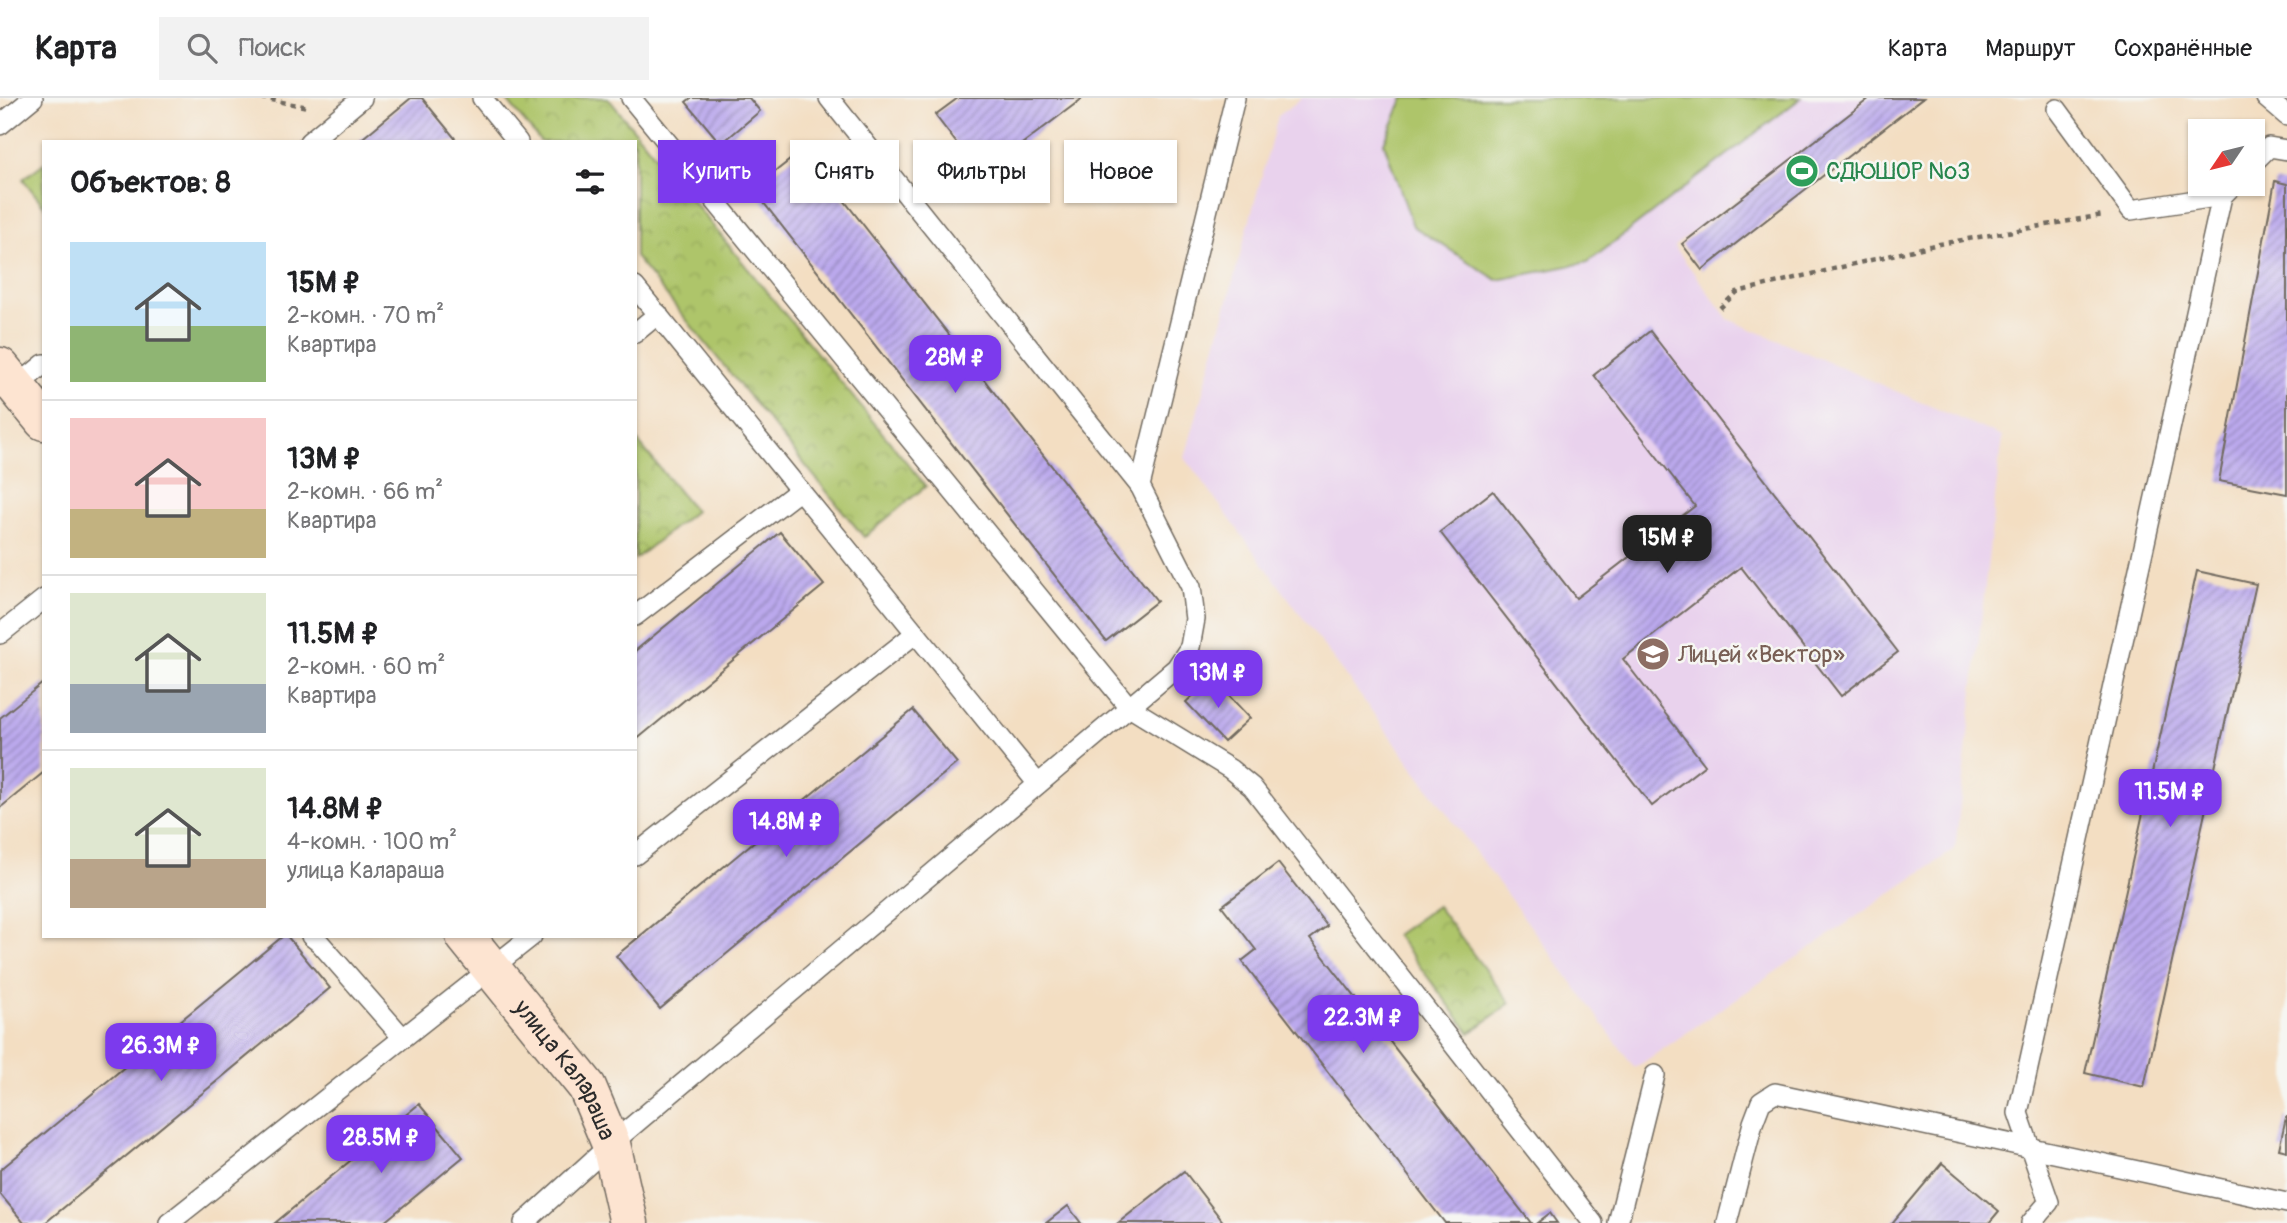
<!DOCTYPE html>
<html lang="ru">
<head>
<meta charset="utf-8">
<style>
	body { margin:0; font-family:Pangolin,sans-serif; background:#f2f2f2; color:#202124; height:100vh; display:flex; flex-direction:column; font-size:26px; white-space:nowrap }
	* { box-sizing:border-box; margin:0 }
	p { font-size:23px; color:#757577 }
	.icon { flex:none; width:38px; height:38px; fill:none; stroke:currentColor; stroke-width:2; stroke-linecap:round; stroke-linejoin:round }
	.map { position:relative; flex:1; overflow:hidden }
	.sheet { position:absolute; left:42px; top:42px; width:595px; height:798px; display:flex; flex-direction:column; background:#fff; border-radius:0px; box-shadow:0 2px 5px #0004 }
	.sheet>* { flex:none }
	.guide { position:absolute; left:658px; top:42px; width:665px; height:63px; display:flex; gap:14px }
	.needle { width:46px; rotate:235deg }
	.fabs { position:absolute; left:2188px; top:21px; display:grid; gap:14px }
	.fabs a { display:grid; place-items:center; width:77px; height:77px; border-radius:0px; background:#fff; box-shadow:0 2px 5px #0004; font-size:35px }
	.price { position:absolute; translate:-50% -60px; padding:0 16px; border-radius:14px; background:#7c3aed; color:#fff; font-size:23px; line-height:46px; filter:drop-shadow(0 2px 4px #0008) }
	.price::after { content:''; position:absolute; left:50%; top:42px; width:21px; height:16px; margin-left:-10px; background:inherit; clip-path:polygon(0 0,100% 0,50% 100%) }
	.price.current { background:#222; color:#fff }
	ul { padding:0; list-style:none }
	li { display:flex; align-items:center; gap:21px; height:175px; padding:0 28px }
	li+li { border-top:2px solid #e0e0e0 }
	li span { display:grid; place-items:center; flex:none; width:196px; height:140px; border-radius:0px; color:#555 }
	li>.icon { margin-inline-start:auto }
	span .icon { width:84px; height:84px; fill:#fffc; stroke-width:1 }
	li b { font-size:30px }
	h2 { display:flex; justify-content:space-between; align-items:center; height:84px; padding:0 28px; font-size:30px }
	.tag { padding:0 24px; border-radius:0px; background:#fff; box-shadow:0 2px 5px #0004; font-size:24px; line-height:63px }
	.tag.current { background:#7c3aed; color:#fff }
	header { display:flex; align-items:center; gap:42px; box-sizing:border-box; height:98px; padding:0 35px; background:#fff; border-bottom:2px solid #e0e0e0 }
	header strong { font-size:33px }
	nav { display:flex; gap:38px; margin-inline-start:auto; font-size:24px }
	.search { width:490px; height:63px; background:#f2f2f2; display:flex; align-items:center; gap:18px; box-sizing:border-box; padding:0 24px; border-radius:0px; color:#757577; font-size:26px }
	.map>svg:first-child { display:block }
	.built { fill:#e9d2ed }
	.grass { fill:#aec56a; stroke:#6c784a; stroke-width:2 }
	.park { fill:url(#park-crowns); stroke:#6c784a; stroke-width:2 }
	.building { fill:url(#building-hatch) }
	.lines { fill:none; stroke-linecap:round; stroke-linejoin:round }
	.lane-casing { stroke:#716a60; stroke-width:22 }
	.secondary-casing { stroke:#716a60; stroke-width:41 }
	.path { stroke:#716a60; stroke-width:4.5; stroke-dasharray:5 5; stroke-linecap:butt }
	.lane { stroke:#fff; stroke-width:19 }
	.secondary { stroke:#fde4d1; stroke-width:38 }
	.labels { text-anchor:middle; stroke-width:5; stroke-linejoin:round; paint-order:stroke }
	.leisure-label { font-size:24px; fill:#27864d; stroke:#f6f6f2; text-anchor:start }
	.education-label { font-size:24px; fill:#785e54; stroke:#f6f6f2; text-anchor:start }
	.street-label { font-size:24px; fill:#2b2b2b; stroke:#f6f6f2 }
</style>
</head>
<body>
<header>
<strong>Карта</strong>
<div class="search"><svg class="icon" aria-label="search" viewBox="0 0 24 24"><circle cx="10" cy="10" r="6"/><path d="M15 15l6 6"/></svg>Поиск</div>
<nav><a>Карта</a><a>Маршрут</a><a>Сохранённые</a></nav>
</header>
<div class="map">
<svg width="2287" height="1125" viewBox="0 0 2287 1125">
	<defs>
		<pattern id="park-crowns" width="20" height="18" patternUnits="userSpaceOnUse" patternTransform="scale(1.75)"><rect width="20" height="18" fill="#aec56a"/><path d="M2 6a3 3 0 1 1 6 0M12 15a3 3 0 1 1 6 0" fill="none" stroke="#96a95c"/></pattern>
		<pattern id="building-hatch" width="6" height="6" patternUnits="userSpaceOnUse" patternTransform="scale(1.75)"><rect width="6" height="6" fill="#bba9ed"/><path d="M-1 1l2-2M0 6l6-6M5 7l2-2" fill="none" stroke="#988ac0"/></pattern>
	</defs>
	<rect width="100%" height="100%" fill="#f6f6f2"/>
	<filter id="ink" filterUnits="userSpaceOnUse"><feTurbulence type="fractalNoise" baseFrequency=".0143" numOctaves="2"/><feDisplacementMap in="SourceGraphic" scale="14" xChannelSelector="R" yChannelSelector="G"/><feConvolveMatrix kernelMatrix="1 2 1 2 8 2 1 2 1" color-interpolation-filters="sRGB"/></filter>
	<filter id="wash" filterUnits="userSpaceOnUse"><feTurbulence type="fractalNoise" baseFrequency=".00686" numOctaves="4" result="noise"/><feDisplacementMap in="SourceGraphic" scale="28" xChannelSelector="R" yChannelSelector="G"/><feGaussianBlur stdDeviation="1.57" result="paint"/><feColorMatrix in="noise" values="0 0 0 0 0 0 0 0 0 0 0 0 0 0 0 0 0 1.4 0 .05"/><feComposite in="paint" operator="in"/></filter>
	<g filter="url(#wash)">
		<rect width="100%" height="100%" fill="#f3dec2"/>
		<path class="built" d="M1302 0H1871L1674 148 1728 221 2002 339 1955 751 1635 970 1185 360 1278 18Z"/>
		<g class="grass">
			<path d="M1404 0H1801L1588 164 1497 182 1413 128 1384 45Z"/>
			<path d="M44 65V108L23 81Z"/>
		</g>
		<g class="park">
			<path d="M505 0H608L926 388 864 439 635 159V44H541Z"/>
			<path d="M635 340 695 413 635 461Z"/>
			<path d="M1437 808 1510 905 1470 935 1396 837Z"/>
		</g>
		<g id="blocks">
			<g class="building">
				<path d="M411 0H422L458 44H358Z"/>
				<path d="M691 0H749L760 13 721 46 686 4Z"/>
				<path d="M958 0H1083L981 77 935 17Z"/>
				<path d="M1870 0H1923L1702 172 1682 146Z"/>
				<path d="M804 51 1157 503 1106 543 753 91Z"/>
				<path d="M2275 83 2287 86V396L2219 383Z"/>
				<path d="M1650 233 1898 554 1841 598 1741 469 1623 561 1705 667 1652 708 1440 434 1493 393 1576 500 1695 408 1594 277Z"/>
				<path d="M780 434 824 487 635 643V553Z"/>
				<path d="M2197 473 2256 486 2144 989 2085 975Z"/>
				<path d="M1212 580 1250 620 1224 644 1186 604Z"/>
				<path d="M44 584V674L0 710V620Z"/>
				<path d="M913 612 957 665 660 911 616 858Z"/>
				<path d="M1278 765 1327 828 1310 841 1531 1125H1445L1242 863 1256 852 1222 808Z"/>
				<path d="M283 838H287L330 890 45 1125H24L0 1096V1072Z"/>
				<path d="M419 1006 463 1059 383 1125H275Z"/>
				<path d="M2286 1019H2287V1053L2279 1051Z"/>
				<path d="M1942 1065 1999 1113 1989 1125H1892Z"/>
				<path d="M1184 1073 1224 1125H1118Z"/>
				<path d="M1068 1108 1081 1125H1046Z"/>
				<path d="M1550 1115 1557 1125H1537Z"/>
			</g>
		</g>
	</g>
	<g filter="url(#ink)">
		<use href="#blocks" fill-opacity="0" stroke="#716a60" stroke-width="2"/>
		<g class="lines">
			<defs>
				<g id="lane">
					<path d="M482 0 518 44"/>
					<path d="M631 0 1129 609 1230 671 1252 689 1593 1125"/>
					<path d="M829 0 1140 388"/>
					<path d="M2266 0 2287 18"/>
					<path d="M2057 11 2131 112 2222 98"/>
					<path d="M0 27 33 0"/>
					<path d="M309 44 362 0"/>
					<path d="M2252 66 2269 49 2287 52"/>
					<path d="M635 189 1038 686"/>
					<path d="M635 235 658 216"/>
					<path d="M16 289 44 266"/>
					<path d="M635 518 800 392"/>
					<path d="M0 536 44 501"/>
					<path d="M635 757 916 535"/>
					<path d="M311 838 320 845 403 940"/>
					<path d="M169 1125 532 838"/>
					<path d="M524 1125 611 1046 1176 570 1190 549 1195 521 1191 489 1140 388 1235 0"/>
					<path d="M1618 1125 1655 977"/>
					<path d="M1727 1125 1753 1025 1761 1004 1775 995 2287 1105"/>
					<path d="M2031 1125 2049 1104 2018 1015 2222 98 2234 86"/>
				</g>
				<g id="secondary">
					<path d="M0 269 44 323"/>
					<path id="s1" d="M465 838 587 989 611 1046 629 1125"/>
				</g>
			</defs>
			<use href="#lane" class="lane-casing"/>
			<use href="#secondary" class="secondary-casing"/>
			<g class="path">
				<path d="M261 0 308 9"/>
				<path d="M1720 210 1737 194 1934 147 2103 117"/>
			</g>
			<use href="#lane" class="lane"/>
			<use href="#secondary" class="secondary"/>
		</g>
	</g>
	<defs>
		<symbol id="stadium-disc" viewBox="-11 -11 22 22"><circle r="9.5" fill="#2e9e5b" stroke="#f6f6f2"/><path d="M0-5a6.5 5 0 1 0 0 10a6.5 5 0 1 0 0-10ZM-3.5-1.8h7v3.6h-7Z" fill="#fff"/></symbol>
		<symbol id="school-disc" viewBox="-11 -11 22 22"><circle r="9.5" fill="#8d6e63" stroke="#f6f6f2"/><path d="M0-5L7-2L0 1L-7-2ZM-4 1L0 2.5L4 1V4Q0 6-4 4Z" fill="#fff"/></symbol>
	</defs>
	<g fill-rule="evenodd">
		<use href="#stadium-disc" x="1783" y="54" width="38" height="38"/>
		<use href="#school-disc" x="1634" y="537" width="38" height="38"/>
	</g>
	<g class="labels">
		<g class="leisure-label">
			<text x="1826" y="81">СДЮШОР №3</text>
		</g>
		<g class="education-label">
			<text x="1678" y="564">Лицей «Вектор»</text>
		</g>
		<g class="street-label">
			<text dy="8" stroke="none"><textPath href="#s1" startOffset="168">улица Калараша</textPath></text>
		</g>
	</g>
</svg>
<div class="fabs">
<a><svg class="needle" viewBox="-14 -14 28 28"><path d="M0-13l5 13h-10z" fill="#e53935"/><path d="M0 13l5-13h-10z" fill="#757577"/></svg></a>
</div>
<b class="price" style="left:955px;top:297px">28M ₽</b>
<b class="price current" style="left:1667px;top:477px">15M ₽</b>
<b class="price" style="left:1218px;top:612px">13M ₽</b>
<b class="price" style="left:2170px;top:731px">11.5M ₽</b>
<b class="price" style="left:786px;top:761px">14.8M ₽</b>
<b class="price" style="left:1363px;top:957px">22.3M ₽</b>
<b class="price" style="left:161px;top:985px">26.3M ₽</b>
<b class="price" style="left:381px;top:1077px">28.5M ₽</b>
<div class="guide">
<a class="tag current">Купить</a>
<a class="tag">Снять</a>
<a class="tag">Фильтры</a>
<a class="tag">Новое</a>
</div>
<section class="sheet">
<h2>Объектов: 8<svg class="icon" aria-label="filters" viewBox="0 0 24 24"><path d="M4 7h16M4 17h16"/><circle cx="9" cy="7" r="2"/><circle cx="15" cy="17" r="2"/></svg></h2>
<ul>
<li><span style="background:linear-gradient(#bfe0f5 60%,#8fb573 0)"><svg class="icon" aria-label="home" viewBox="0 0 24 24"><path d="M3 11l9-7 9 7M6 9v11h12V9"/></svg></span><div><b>15M ₽</b><p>2-комн. · 70 m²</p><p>Квартира</p></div></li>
<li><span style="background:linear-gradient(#f6c9c9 65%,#c2b280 0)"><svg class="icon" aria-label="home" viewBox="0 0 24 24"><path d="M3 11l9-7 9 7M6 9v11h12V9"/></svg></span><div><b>13M ₽</b><p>2-комн. · 66 m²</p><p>Квартира</p></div></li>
<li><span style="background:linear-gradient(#dfe7d0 65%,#9aa5b1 0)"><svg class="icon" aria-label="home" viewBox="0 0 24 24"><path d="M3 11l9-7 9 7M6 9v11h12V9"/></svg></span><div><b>11.5M ₽</b><p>2-комн. · 60 m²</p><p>Квартира</p></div></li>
<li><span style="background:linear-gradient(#dfe7d0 65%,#b9a48a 0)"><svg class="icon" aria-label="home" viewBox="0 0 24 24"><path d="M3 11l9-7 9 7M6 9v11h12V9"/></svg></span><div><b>14.8M ₽</b><p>4-комн. · 100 m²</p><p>улица Калараша</p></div></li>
</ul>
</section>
</div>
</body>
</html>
